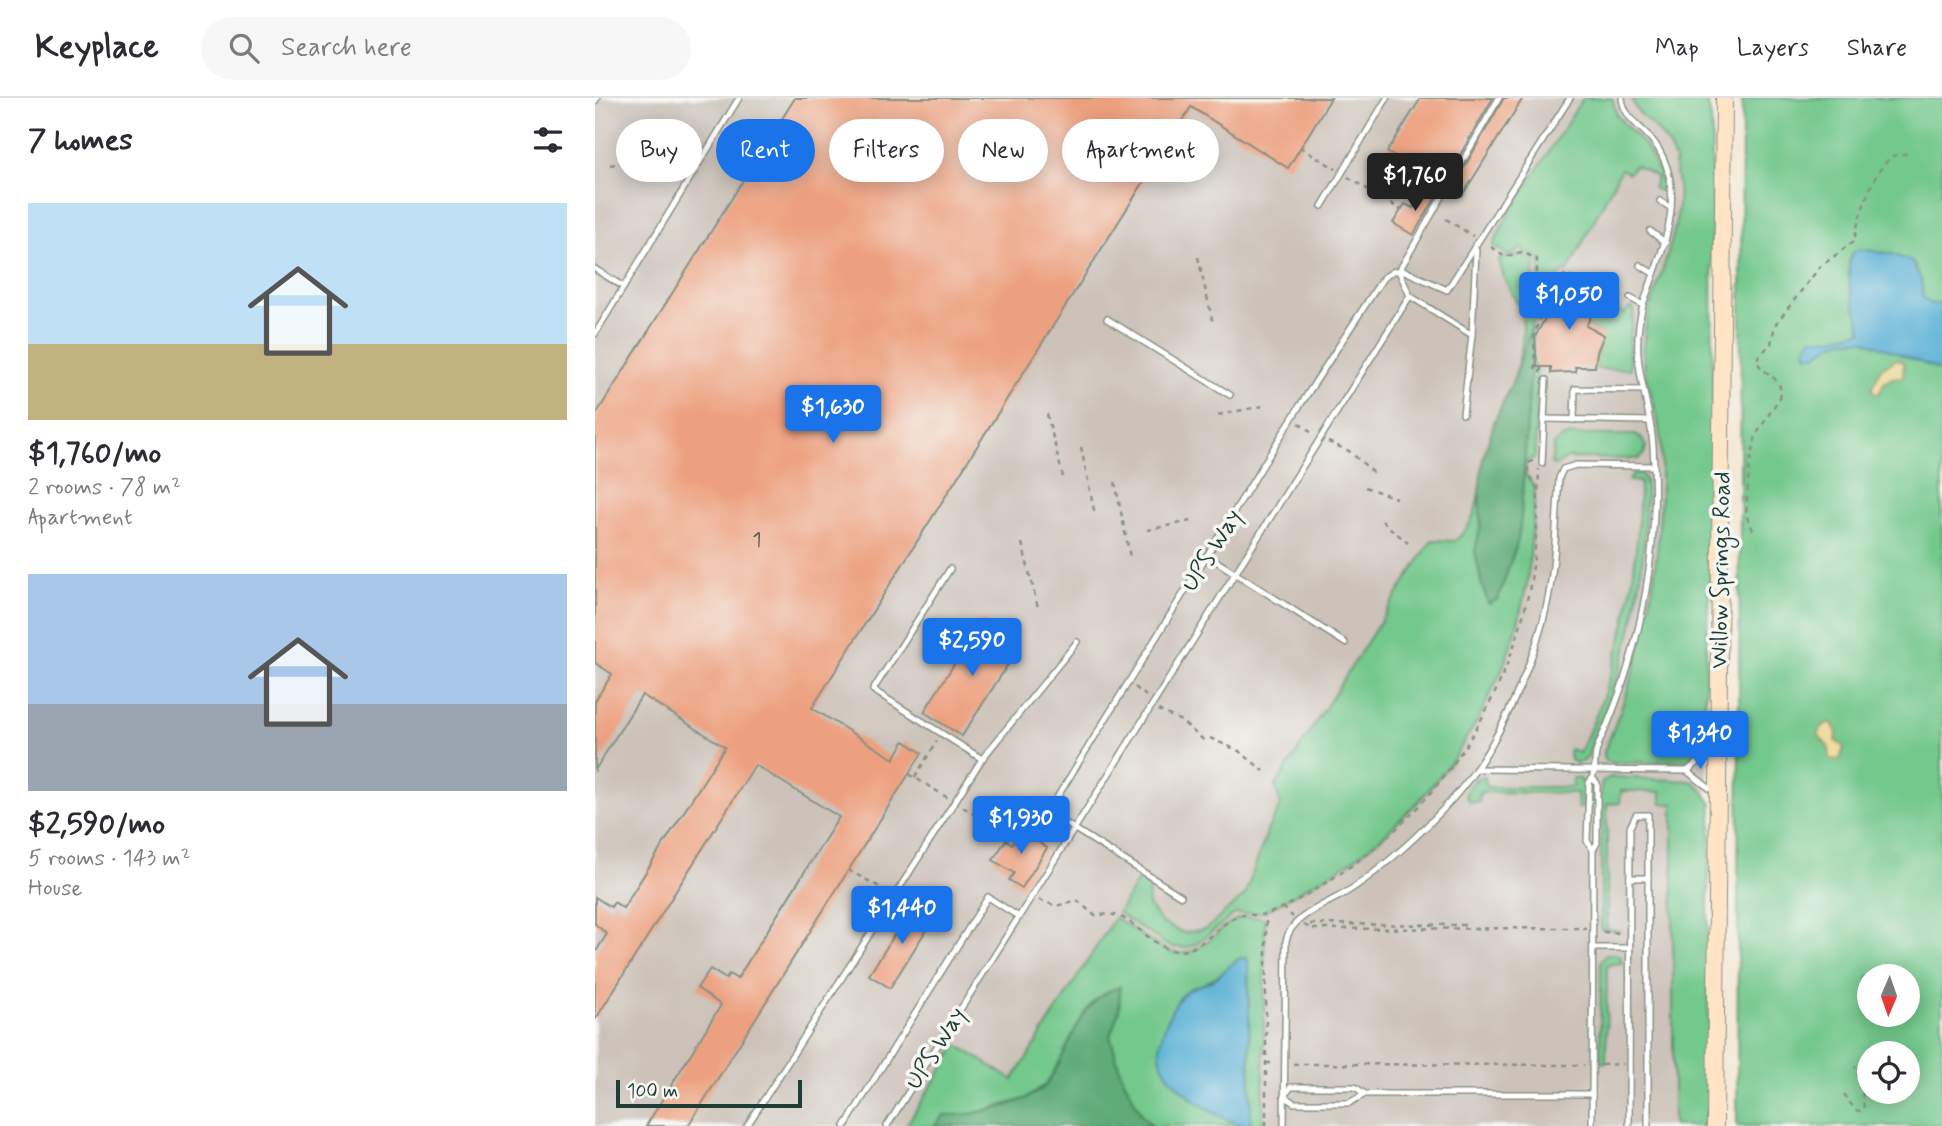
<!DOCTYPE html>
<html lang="en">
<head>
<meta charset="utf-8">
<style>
	body { margin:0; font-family:Mynerve,sans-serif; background:#f7f7f7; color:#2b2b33; height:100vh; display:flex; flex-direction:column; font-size:26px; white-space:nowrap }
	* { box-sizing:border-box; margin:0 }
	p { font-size:23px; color:#7c7c81 }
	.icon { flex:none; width:38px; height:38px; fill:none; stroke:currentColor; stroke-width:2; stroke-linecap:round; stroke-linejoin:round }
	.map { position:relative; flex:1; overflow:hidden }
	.details { display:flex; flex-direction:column; background:#fff; width:595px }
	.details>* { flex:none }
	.banner { position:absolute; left:21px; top:21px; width:665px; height:63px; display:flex; gap:14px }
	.needle { width:46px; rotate:182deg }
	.controls { position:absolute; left:1262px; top:866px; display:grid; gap:14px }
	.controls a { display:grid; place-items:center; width:63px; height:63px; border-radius:50%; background:#fff; box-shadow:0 4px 18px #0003; font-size:35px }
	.scale { position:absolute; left:21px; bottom:18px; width:186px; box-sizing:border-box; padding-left:7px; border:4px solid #1f3d34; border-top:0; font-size:19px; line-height:24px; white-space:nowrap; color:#1f3d34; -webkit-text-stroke:5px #f6f6f2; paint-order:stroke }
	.price { position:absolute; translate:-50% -60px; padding:0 16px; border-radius:7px; background:#1a73e8; color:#fff; font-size:23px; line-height:46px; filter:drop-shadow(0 2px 4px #0008) }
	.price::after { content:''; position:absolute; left:50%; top:42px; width:21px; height:16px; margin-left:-10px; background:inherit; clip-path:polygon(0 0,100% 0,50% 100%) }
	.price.current { background:#222; color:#fff }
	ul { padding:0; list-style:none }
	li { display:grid; align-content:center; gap:14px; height:371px; padding:0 28px }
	li span { display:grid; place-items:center; height:217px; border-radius:0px; color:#555 }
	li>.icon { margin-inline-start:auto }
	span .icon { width:126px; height:126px; fill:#fffc; stroke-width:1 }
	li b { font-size:30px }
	h2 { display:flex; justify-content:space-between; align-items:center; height:84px; padding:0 28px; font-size:30px }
	.pill { padding:0 24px; border-radius:32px; background:#fff; box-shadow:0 4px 18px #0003; font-size:24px; line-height:63px }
	.pill.current { background:#1a73e8; color:#fff }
	header { display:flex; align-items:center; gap:42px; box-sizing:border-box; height:98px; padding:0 35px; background:#fff; border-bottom:2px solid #e1e1e2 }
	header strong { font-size:33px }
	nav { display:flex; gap:38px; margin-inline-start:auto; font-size:24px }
	.search { width:490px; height:63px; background:#f7f7f7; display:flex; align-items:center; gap:18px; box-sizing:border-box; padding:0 24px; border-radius:38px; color:#7c7c81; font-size:26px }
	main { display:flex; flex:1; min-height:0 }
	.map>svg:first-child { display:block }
	.industrial { fill:#ccc2b9 }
	.green { fill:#73c88c; stroke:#498260; stroke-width:2; fill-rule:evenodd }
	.forest { fill:#5eac78; stroke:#3e7456; stroke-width:2 }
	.sand { fill:#eeda9e; stroke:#868c69; stroke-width:2 }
	.water { fill:#59b0d6; stroke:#3c7685; stroke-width:2 }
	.building { fill:#eda07f }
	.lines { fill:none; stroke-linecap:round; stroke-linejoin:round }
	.service-casing { stroke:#8a9285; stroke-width:8 }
	.secondary-casing { stroke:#8a9285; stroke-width:18 }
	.path { stroke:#8a9285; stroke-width:2.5; stroke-dasharray:5 5; stroke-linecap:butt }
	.service { stroke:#fff; stroke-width:5 }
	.secondary { stroke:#ffe4c6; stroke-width:16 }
	.labels { text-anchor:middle; stroke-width:7; stroke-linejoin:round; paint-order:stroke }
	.number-label { font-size:21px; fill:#525647 }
	.street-label { font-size:24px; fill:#1f3d34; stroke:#f6f6f2 }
</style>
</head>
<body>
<header>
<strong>Keyplace</strong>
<div class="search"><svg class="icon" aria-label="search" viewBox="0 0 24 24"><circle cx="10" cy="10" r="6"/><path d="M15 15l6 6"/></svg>Search here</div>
<nav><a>Map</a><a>Layers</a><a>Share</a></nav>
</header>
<main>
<section class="details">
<h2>7 homes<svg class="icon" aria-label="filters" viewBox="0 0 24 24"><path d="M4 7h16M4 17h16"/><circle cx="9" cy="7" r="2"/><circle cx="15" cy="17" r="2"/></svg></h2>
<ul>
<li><span style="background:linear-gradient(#bfe0f5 65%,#c2b280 0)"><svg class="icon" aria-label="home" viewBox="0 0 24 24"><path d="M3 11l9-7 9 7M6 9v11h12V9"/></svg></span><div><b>$1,760/mo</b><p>2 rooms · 78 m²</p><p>Apartment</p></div></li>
<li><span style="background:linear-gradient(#a9c7e8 60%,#9aa5b1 0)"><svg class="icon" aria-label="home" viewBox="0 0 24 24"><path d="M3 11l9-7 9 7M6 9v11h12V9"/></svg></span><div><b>$2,590/mo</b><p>5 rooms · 143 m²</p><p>House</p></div></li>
</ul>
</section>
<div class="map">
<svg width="1347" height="1028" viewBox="0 0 1347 1028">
	<rect width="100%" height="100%" fill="#f6f6f2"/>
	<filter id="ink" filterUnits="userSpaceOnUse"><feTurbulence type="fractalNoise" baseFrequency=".0143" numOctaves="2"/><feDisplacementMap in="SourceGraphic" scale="14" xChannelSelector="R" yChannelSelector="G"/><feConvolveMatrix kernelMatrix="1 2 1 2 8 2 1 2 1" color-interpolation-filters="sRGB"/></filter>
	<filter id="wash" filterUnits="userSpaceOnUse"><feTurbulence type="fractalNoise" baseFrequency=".00686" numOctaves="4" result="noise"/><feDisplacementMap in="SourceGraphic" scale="28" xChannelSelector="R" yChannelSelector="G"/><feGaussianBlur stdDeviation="1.57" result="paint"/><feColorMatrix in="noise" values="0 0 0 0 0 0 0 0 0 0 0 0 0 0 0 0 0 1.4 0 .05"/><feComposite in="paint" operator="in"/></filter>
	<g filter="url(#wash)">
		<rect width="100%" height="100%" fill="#f4e8d6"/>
		<path class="industrial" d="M0 0H1115L1111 1028H0Z"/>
		<g class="green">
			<path d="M988 0H1017L1022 18 1052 50 1062 71 1064 70 1068 91 1064 93 1058 90 1062 79 1040 67 1034 75 1026 71 973 173 967 174C959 185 959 185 948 189L945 193V161L925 150 923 153 912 157 898 148 909 124Z"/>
			<path d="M1037 0H1111L1116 19 1117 37 1118 423 1112 533 1109 647 1101 657 1091 663 1016 665 1010 662 1009 654C1054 548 1068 462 1066 347 1065 311 1045 279 1049 242 1055 183 1097 128 1079 66L1081 65C1077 54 1072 44 1064 35 1054 23 1040 16 1037 0Z"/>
			<path d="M1147 0H1347V1028H1142ZM1274 878H1312V917H1274ZM1274 956H1312V994H1274Z"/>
			<path d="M927 156 940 163 938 193 943 196 939 203 944 208 942 219 937 226 920 278C925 255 934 229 923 207 914 187 908 184 904 161Z"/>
			<path d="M1008 198 1017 203 1014 208 1029 216 1035 209 1039 211 1034 246 1035 271H1002L1000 269 1002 254 1008 237 991 228Z"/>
			<path d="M938 267 942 270 940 359 931 364 930 375 940 390 938 426 932 486 921 533 907 572 884 620 857 663 825 702 786 740 755 764 669 814 640 816 601 846 591 850 575 849 523 815 543 782 554 789 553 807 567 825 589 835 611 831 650 797 673 731 686 707 680 689 837 442 860 443C876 428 881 416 884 394L886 427 880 453 887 488 893 505 903 501 923 442 926 419 935 278Z"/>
			<path d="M1041 337 1046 340 1051 348 1049 356 1043 361 972 360 961 368 956 366 959 346 966 340 977 337Z"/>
			<path d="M1044 375C1055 382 1050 403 1050 415 1049 470 1041 525 1023 578 1014 605 1000 631 993 658L989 663 982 665 975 662 974 653 976 651 984 655C1028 566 1043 482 1045 384L1034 383 1038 376Z"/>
			<path d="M885 679H890L891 689H977V680H984L989 686V709L983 710 982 695 885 694 884 704H875L871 699C870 691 878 681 885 679Z"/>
			<path d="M1015 679 1096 683 1105 689 1117 706 1113 801 1114 1028H1078V706H1066V694L1026 693 1025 705 1012 706V832L1027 834 1006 832V688L1008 683Z"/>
			<path d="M520 819C534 828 562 850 576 854 605 862 620 831 642 821 650 818 661 819 670 820L668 1028H654L656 1020 653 863 642 862C628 877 613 884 594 891L578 983C600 1002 622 1020 651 1028H557L546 1016 526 976 515 938 524 913 525 889 465 963 452 985 430 1001 369 1018 349 1017 339 1028H311L362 947 418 982Z"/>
			<path d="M1020 856 1025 858 1027 865 1012 867 1011 964 1005 965 1006 863 1011 857Z"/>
		</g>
		<g class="forest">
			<path d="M937 226 938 267 935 278 926 419 923 442 903 501 894 506 887 488 880 453 886 427 884 394 888 360 900 322 920 278Z"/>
			<path d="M525 889 524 913 515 938 526 976 546 1016 557 1028H339L349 1017C379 1018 430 1008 452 986 456 981 459 973 463 967 479 937 489 898 525 889Z"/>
		</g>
		<g class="sand">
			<path d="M1302 261 1309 265 1308 279 1297 280 1289 285 1284 296 1278 295 1277 290 1286 270Z"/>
			<path d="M1232 625H1237L1242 635 1241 643 1249 649 1245 662 1235 661 1234 650 1223 637 1224 632Z"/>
		</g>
		<g class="water">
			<path d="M1264 151 1297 156 1317 164 1326 181 1328 200 1336 206 1347 205V273L1269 242H1249L1237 246 1221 257H1212L1211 248 1217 240H1237L1267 233C1261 209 1249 181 1256 156Z"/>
			<path d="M645 860H651L653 863 656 1020 654 1028C627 1025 573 990 566 962 561 944 575 911 587 897 595 888 606 888 616 883 627 877 635 866 645 860Z"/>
		</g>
		<g id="blocks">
			<g class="building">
				<path d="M200 0H736L693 70 596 9 217 610 299 661 309 643 327 655 93 1028H51L126 907 102 890 115 871 131 881 134 876 142 881 244 719 160 667 0 922V855L12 836 0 826V799L16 809 19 804 28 810 130 649 47 597 0 672V603L17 576 0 565V318Z"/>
				<path d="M826 0H898L851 81 840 70 827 91 817 84 823 73 792 54Z"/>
				<path d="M909 0H928L867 98 858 89Z"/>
				<path d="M829 92 841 99 818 137 798 125 810 106 818 110Z"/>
				<path d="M970 183 997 196 998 194 1005 201 991 228 1009 237 1002 254 1000 269H980L981 274 956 275V269H942L940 239Z"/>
				<path d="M387 522 426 546 367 638 329 614Z"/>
				<path d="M428 729 442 738 440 742 452 750 427 790 414 782 419 775 398 762 411 742 417 746Z"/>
				<path d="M320 805 340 818 295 890 274 877Z"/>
			</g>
		</g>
	</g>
	<g filter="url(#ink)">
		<use href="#blocks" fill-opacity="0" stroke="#8a9285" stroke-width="2"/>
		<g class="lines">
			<defs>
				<g id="service">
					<path d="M1027 0C1029 22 1050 30 1061 47 1095 98 1065 156 1048 207L1035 200"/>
					<path d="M0 3 2 0"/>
					<path d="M1065 103 1076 110"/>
					<path d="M727 108 792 0"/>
					<path d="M1055 133 1071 145"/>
					<path d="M1045 167 1059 176"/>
					<path d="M0 171 29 189"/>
					<path d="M804 173 904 0"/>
					<path d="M804 173 815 198 877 237 881 152"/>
					<path d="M512 221 635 297"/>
					<path d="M0 236 144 0"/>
					<path d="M868 316 877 237"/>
					<path d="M949 321 1053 323"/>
					<path d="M979 322 980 291 1047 292"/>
					<path d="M947 365 951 282"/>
					<path d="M613 458 750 545"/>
					<path d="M355 471 278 592 387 661"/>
					<path d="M881 671 1092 673 1118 693"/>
					<path d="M1092 673 1120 651"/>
					<path d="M998 752 992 743 994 685C1001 677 999 665 1001 655 1003 646 1007 638 1011 630 1048 542 1065 444 1058 348 1054 294 1033 265 1048 207"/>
					<path d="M1035 780H1053"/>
					<path d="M586 798 453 714 704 309 788 180 799 173H810L852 192 975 0"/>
					<path d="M998 850H1035"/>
					<path d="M770 996 754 1005H699L689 998 696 989H760L770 996H997"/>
					<path d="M152 1028 387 661 482 544"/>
					<path d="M250 1028 393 799 424 819"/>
					<path d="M292 1028 815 198"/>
					<path d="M689 1028 691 843C696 818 730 807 750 795 791 770 854 711 881 671 911 628 943 553 953 501 961 461 961 420 964 380L968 371 981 367 1058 368"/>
					<path d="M997 1028 998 752 1002 745V685L998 681"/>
					<path d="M1034 1028 1035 729 1041 717H1053V1028"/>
				</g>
				<path id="secondary" d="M1120 1028 1129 0"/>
			</defs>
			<use href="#service" class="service-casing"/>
			<use href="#secondary" class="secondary-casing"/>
			<g class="path">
				<path d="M705 49 741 71"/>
				<path d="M15 67 66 58"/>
				<path d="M54 77 92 71"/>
				<path d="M753 79 806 112"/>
				<path d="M851 121 878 138"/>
				<path d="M896 149 910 159 927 154 942 161V192L949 197"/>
				<path d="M603 159 618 225"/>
				<path d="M945 275 946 270H940L939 236 944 224 949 197 971 176 1016 201 1026 197"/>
				<path d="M452 316 468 379"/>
				<path d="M623 317 673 307"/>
				<path d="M704 325 718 336"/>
				<path d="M733 344 754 353 779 375"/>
				<path d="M486 349 500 417"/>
				<path d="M938 363 933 365V375L943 392"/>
				<path d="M520 384 535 459"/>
				<path d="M770 389 801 400"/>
				<path d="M787 423 813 445"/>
				<path d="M552 432 601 422"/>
				<path d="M1158 432 1151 417 1154 370 1161 337 1185 299C1189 279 1170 278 1162 264L1163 259 1176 246 1180 227 1213 184 1225 169 1259 143C1263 121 1278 70 1298 58 1303 56 1309 56 1314 56"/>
				<path d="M427 445 443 510"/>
				<path d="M540 589 551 598"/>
				<path d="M563 612 586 623 612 645"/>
				<path d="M615 640 644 653 669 673"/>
				<path d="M314 676 353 700"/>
				<path d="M320 679 342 643"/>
				<path d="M368 709 402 731 422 738"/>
				<path d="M253 772 294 794"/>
				<path d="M306 800 319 807"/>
				<path d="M444 802 461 808 482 802 499 817C506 817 514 816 520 817 541 822 561 854 585 853 609 851 622 826 643 818 654 815 665 819 675 815 696 807 716 794 735 782 838 717 909 612 934 493 942 452 942 412 944 371"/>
				<path d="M688 809 698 819"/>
				<path d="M715 826 872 827"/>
				<path d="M709 827 717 831 991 830"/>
				<path d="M1008 834 1025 835"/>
				<path d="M671 965H681"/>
				<path d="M698 966 989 967"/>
				<path d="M1006 967 1028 966"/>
				<path d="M1249 996 1260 1012 1265 1013 1269 1010 1267 992 1260 968"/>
				<path d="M671 1028V818"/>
			</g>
			<use href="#service" class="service"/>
			<use href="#secondary" class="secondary"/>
		</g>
	</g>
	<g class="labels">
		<g class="number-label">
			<text x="162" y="448">1</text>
		</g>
		<g class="street-label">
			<text transform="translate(616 452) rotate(-58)" y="8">UPS Way</text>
			<text transform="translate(1125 472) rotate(-89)" y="8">Willow Springs Road</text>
			<text transform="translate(340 950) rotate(-58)" y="8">UPS Way</text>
		</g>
	</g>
</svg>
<div class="controls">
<a><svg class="needle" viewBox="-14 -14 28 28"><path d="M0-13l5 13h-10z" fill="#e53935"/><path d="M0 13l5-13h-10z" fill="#7c7c81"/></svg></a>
<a><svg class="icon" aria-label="locate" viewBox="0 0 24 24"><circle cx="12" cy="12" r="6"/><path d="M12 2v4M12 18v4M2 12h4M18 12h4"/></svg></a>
</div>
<div class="scale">100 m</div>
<b class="price current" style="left:820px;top:115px">$1,760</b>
<b class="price" style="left:974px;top:234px">$1,050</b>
<b class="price" style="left:238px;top:347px">$1,630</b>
<b class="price" style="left:377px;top:580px">$2,590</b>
<b class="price" style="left:1105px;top:673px">$1,340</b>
<b class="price" style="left:426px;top:758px">$1,930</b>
<b class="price" style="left:307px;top:848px">$1,440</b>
<div class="banner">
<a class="pill">Buy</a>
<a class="pill current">Rent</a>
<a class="pill">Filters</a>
<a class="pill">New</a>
<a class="pill">Apartment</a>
</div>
</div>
</main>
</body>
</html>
